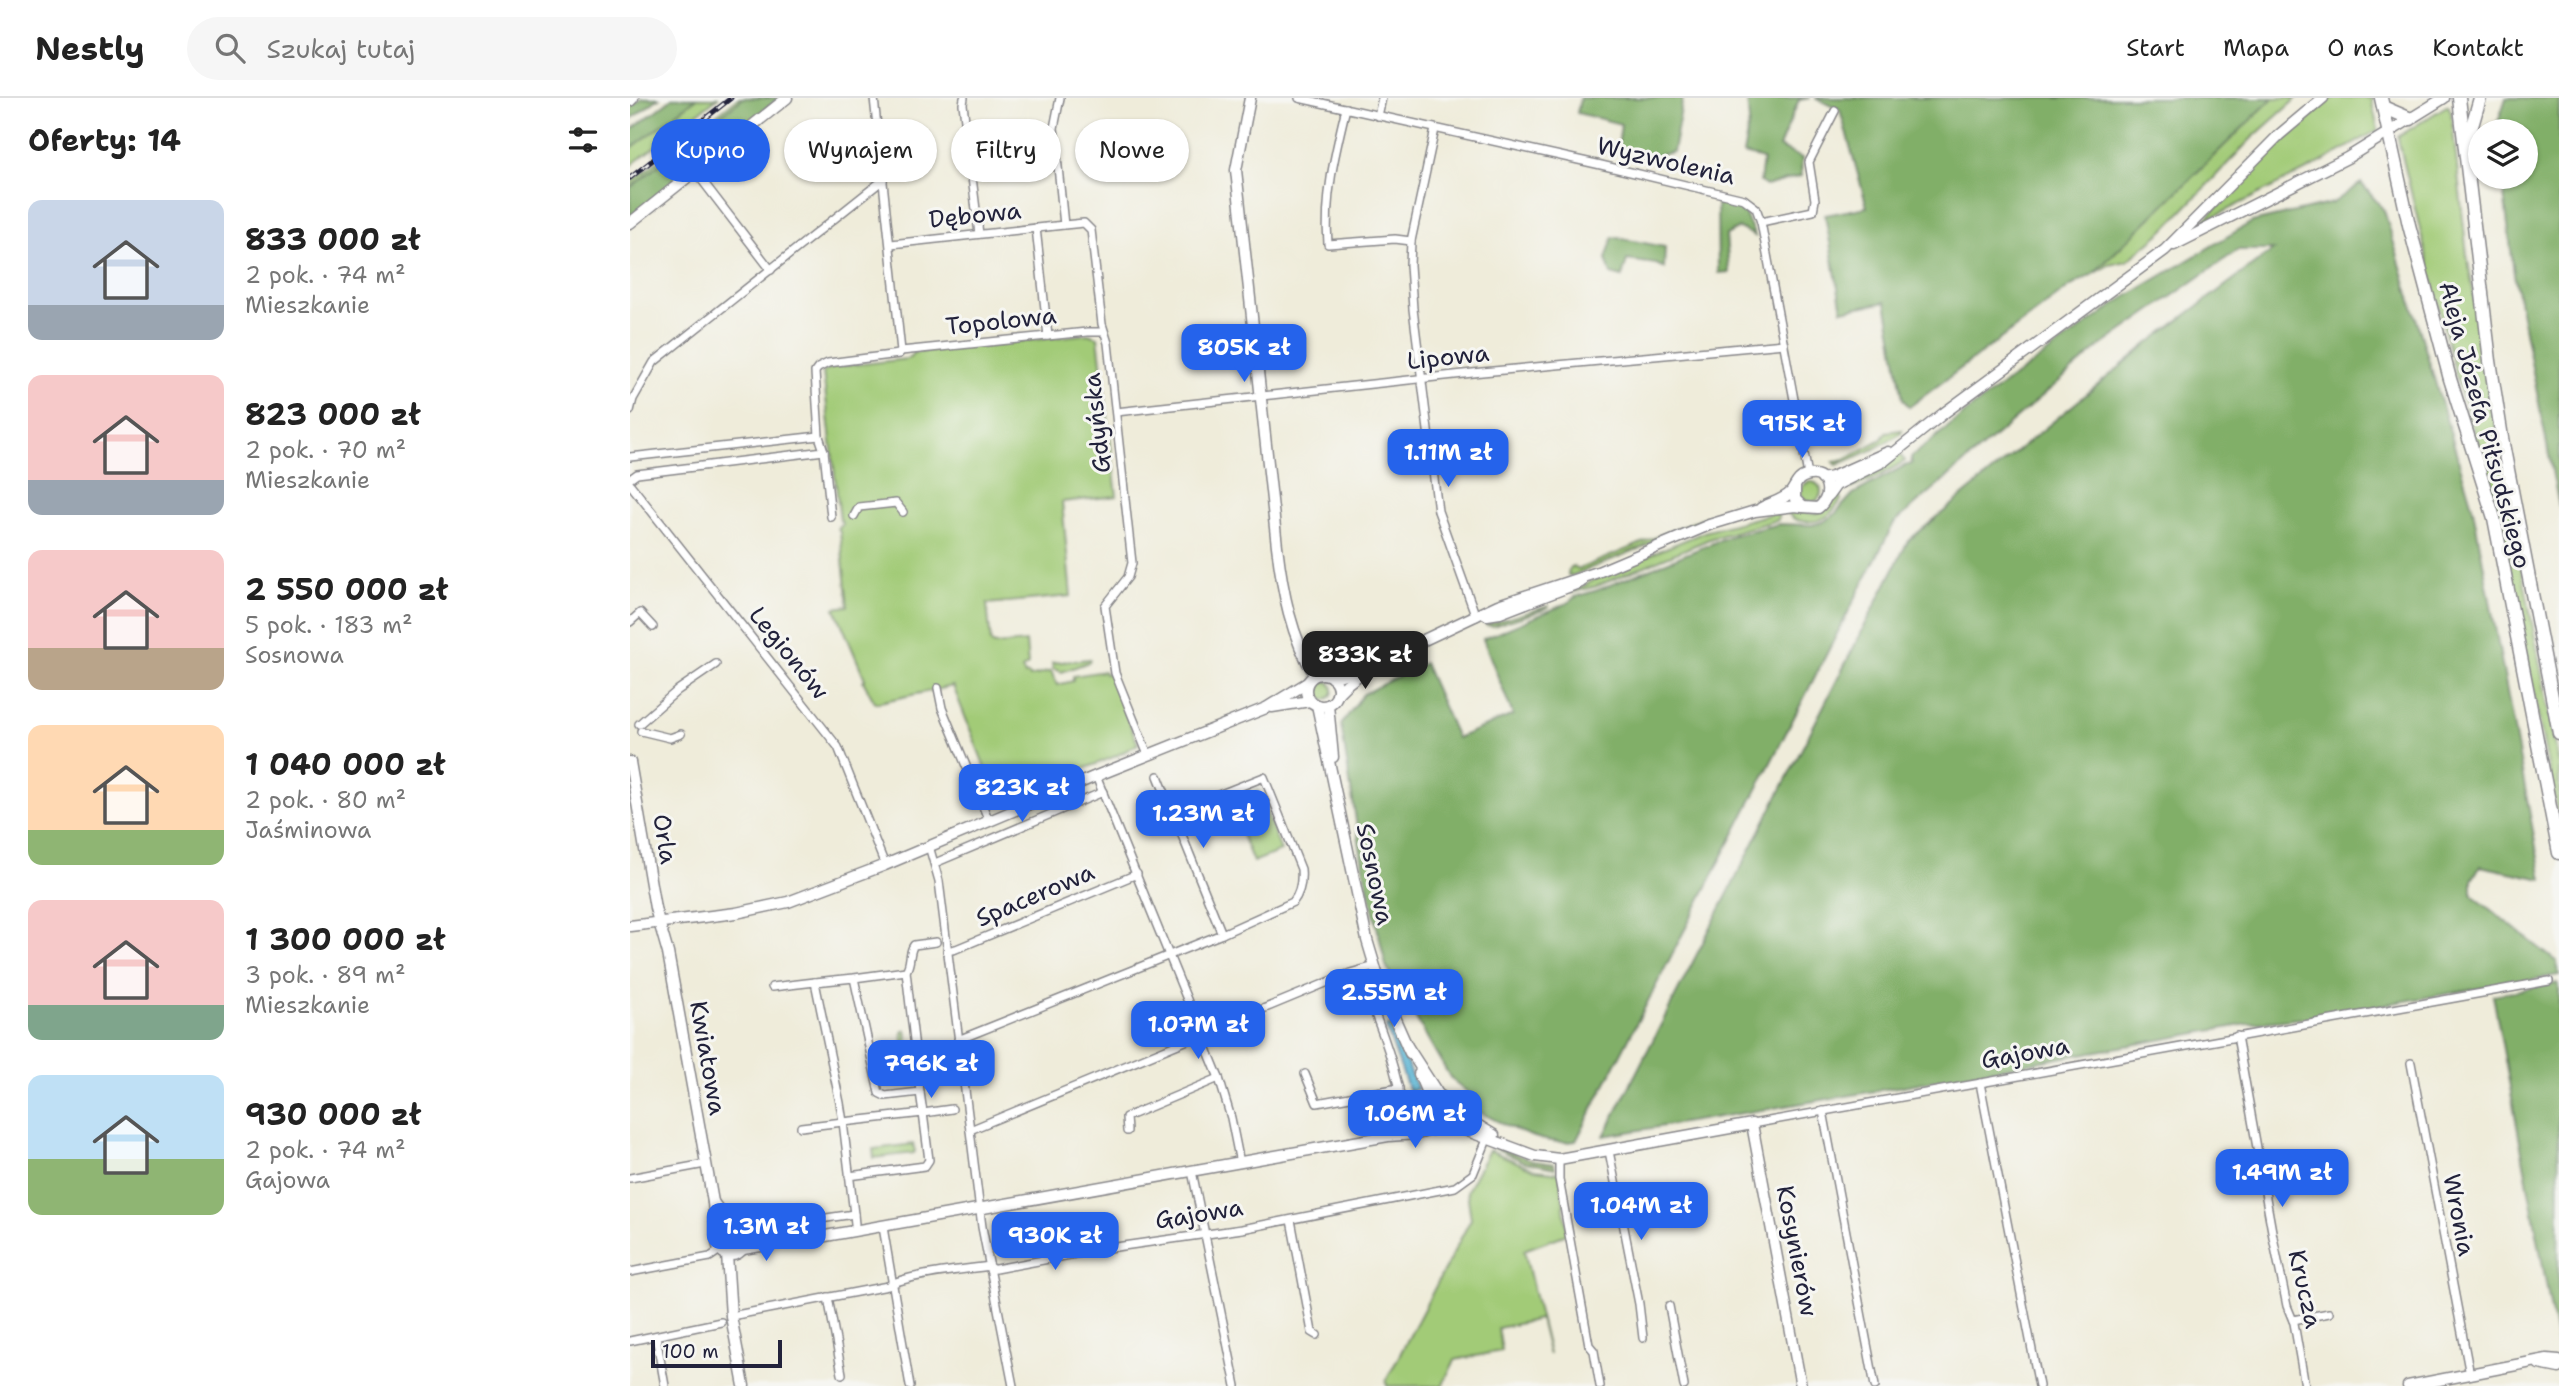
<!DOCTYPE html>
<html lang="pl">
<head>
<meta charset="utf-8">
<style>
	body { margin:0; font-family:"Shantell Sans",sans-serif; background:#f6f6f6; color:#222; height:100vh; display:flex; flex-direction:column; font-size:26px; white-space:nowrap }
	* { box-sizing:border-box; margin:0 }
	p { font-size:23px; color:#767676 }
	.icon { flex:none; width:38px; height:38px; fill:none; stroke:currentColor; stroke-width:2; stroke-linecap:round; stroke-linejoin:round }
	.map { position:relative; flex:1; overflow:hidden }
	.drawer { display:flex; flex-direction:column; background:#fff; width:630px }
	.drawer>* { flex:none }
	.banner { position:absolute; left:21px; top:21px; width:665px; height:63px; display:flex; gap:14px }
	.controls { position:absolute; left:1838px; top:21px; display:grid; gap:14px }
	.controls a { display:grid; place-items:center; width:70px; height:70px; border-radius:50%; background:#fff; box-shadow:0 2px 5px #0004; font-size:35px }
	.scale { position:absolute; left:21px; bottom:18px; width:131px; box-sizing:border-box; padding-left:7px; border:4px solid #22223b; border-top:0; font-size:19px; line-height:24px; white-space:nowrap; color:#22223b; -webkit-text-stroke:5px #f6f6f2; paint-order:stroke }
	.price { position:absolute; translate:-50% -60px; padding:0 16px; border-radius:14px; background:#2563eb; color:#fff; font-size:23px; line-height:46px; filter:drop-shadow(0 2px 4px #0008) }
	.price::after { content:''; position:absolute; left:50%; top:42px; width:21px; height:16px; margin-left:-10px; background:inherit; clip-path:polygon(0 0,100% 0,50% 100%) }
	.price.selected { background:#222; color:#fff }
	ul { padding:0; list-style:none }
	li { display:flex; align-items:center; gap:21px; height:175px; padding:0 28px }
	li span { display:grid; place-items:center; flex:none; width:196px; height:140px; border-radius:14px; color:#555 }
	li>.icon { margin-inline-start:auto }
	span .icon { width:84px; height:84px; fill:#fffc; stroke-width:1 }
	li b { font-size:30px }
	h2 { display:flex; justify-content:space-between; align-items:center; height:84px; padding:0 28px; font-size:30px }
	.pill { padding:0 24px; border-radius:32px; background:#fff; box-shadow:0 2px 5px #0004; font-size:24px; line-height:63px }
	.pill.selected { background:#2563eb; color:#fff }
	header { display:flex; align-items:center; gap:42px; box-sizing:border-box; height:98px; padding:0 35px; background:#fff; border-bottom:2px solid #e0e0e0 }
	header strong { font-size:33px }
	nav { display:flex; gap:38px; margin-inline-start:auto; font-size:24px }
	.search { width:490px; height:63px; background:#f6f6f6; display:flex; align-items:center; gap:18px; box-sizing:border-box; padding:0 24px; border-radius:38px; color:#767676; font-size:26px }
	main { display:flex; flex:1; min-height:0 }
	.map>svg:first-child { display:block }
	.green { fill:#a2cb77; stroke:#627659; stroke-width:2 }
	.forest { fill:#81af68; stroke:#526852; stroke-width:2 }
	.water { fill:#54b3d3; stroke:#3b6a87; stroke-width:2 }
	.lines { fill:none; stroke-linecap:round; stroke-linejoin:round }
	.street-casing { stroke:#88878a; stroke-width:10 }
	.secondary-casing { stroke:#88878a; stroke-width:13 }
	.primary-casing { stroke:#88878a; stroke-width:15 }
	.street { stroke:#fff; stroke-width:7 }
	.secondary { stroke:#fff; stroke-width:10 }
	.primary { stroke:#fff; stroke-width:12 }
	.rail-casing { stroke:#22223b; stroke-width:5 }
	.rail { stroke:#f6f6f2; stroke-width:2.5; stroke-dasharray:8; stroke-linecap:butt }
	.labels { text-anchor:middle; stroke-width:6; stroke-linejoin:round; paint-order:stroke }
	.street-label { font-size:24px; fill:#22223b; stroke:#f6f6f2 }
</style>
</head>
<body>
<header>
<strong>Nestly</strong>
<div class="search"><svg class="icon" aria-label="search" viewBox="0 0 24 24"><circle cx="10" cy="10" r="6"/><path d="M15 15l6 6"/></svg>Szukaj tutaj</div>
<nav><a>Start</a><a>Mapa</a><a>O nas</a><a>Kontakt</a></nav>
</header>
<main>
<section class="drawer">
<h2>Oferty: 14<svg class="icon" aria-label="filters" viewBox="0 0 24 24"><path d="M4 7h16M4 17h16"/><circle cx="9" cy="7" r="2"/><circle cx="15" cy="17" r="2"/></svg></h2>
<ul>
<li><span style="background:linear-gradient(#c9d6e8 75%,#9aa5b1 0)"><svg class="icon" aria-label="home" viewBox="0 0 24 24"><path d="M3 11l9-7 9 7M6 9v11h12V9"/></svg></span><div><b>833 000 zł</b><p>2 pok. · 74 m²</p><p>Mieszkanie</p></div></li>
<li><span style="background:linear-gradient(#f6c9c9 75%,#9aa5b1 0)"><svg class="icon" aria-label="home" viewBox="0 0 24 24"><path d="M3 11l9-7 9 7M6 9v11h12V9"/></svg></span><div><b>823 000 zł</b><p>2 pok. · 70 m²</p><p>Mieszkanie</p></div></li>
<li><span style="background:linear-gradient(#f6c9c9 70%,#b9a48a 0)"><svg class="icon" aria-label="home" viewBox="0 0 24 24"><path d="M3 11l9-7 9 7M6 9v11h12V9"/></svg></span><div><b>2 550 000 zł</b><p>5 pok. · 183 m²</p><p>Sosnowa</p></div></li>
<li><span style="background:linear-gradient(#ffd9b3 75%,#8fb573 0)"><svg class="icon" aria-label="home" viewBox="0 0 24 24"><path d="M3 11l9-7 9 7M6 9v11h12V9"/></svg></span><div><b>1 040 000 zł</b><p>2 pok. · 80 m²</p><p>Jaśminowa</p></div></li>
<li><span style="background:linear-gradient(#f6c9c9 75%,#7fa58c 0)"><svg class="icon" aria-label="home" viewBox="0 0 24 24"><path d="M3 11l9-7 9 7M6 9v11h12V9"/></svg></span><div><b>1 300 000 zł</b><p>3 pok. · 89 m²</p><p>Mieszkanie</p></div></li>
<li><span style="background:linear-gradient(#bfe0f5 60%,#8fb573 0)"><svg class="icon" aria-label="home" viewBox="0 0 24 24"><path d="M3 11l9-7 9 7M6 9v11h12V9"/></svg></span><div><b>930 000 zł</b><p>2 pok. · 74 m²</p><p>Gajowa</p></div></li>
</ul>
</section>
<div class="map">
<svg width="1929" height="1288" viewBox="0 0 1929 1288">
	<rect width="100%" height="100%" fill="#f6f6f2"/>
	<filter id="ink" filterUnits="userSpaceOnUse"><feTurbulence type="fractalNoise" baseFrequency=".0143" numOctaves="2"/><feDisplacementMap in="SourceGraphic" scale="14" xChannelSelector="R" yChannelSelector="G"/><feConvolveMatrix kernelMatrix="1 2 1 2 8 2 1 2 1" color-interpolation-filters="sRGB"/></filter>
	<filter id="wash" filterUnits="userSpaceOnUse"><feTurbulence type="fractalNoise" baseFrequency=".00686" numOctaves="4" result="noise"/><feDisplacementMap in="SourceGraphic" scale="28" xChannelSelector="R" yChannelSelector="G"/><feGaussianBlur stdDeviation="1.57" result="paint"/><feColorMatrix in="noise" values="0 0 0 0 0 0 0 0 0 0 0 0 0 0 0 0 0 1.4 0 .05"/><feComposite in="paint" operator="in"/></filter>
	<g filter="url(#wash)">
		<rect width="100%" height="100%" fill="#efecda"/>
		<g class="green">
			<path d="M67 0H87L0 68V51Z"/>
			<path d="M108 0H113L0 90V85Z"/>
			<path d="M1643 0H1667L1621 41 1533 133 1497 163 1479 167 1463 176Z"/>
			<path d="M1701 0H1741L1748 32 1681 70 1573 124 1629 65Z"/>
			<path d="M1818 7 1821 14 1837 157 1874 377 1929 667V725L1869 414 1826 278 1769 45 1768 39Z"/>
			<path d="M458 236 468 239 487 398 432 404 441 498 357 506 361 545 365 547 396 544 398 567 392 571 395 577 398 576 400 579 421 573 427 587 443 583V578L474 573 475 576 479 575 508 646 486 658 369 705 323 588 245 605 233 583 235 581 205 510 218 508 210 434 208 431 213 426 210 422 193 274 205 269 277 261 281 259 283 255Z"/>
			<path d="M1272 332 1270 336 1242 352 1207 367 1204 364 1211 363 1252 341 1256 334Z"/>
			<path d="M1266 358H1271L1275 363 1249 378 1220 391 1217 385Z"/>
			<circle cx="1181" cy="394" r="10"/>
			<path d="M1209 390 1211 402C1207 408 1202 415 1196 419 1184 426 1161 426 1157 412 1171 410 1184 422 1196 410 1202 404 1203 396 1209 390Z"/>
			<path d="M1148 414V422L1082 440 967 488 940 495 979 474 1074 434Z"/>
			<path d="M1075 419 1076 421 1063 429 941 478 938 477 939 472 943 468 949 471Z"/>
			<path d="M919 508 913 512 863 528 855 527Z"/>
			<path d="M460 561 459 564 432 574 423 571 422 565Z"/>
			<circle cx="693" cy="592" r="10"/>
			<path d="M628 692 651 753 623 764 598 703Z"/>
			<path d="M276 932 279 953 263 955 260 948 273 945 272 933Z"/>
			<circle cx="815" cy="1017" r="8"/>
			<path d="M283 1046 285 1053 284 1055 244 1060 243 1051Z"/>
			<path d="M861 1048H864L904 1063 924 1066 925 1070 895 1064Z"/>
			<path d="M859 1052 905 1072 930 1075 937 1136 894 1152 919 1257 910 1221 868 1230 872 1253 825 1262 812 1288H757L756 1283 841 1121 837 1093Z"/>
		</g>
		<g class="forest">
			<path d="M12 0H29L0 22V10Z"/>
			<path d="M42 0H67L0 51V33Z"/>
			<path d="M113 0H149L0 119V90Z"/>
			<path d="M950 0H1053L1043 54 1014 60 969 51 970 46 988 49 991 26 947 15Z"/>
			<path d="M1117 0H1180L1169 2 1149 49 1172 60 1171 78 1136 88 1130 84 1133 61 1113 56 1119 24Z"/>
			<path d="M1185 0H1643L1463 176 1441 188 1279 309 1273 301 1256 204 1212 212 1195 117 1237 109 1210 12Z"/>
			<path d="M1876 0H1929V409L1884 176 1872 79H1895V33H1868V24Z"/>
			<path d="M1731 85 1754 112 1843 411 1912 781 1850 768 1842 782V797L1927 864 1929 877 1674 920 1618 926 1234 995 974 1038 1278 443 1520 244 1643 152H1608L1468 250 1264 425 946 1043C910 1049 876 1027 844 1011L839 995 821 981 756 868 733 768 711 627 733 596 794 565 827 640 883 617 853 541 938 505 945 499 968 492 1100 438 1149 426 1182 427 1193 424 1203 418 1223 396 1274 368 1282 366 1281 359 1344 308 1491 202 1622 124 1703 105Z"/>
			<path d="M1087 105 1112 110 1125 138 1109 130 1096 137 1099 174 1088 175Z"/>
			<path d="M983 139 1035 149 1034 170 1026 166 997 162 992 179 981 176 976 161Z"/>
			<path d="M1927 885 1929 889 1928 1250 1863 897Z"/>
		</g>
		<path class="water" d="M760 927 788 991 779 993 756 929Z"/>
	</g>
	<g filter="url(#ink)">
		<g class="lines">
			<defs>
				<g id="street">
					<path d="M334 0 333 6 349 136"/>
					<path d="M430 0 424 30 434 127 454 125 461 132 472 226 478 245 502 465 498 479 475 508 485 575 518 657"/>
					<path d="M669 0 971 67 1114 101 1126 110 1131 124 1178 377"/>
					<path d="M716 10C705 55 694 100 698 146L765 141 781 143"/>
					<path d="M748 18 752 0"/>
					<path d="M805 31 781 143 780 167 783 211 808 413 846 519"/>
					<path d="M65 73 141 172"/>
					<path d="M1131 124 1183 113 1185 102 1179 64 1205 13"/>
					<path d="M406 130 418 238"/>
					<path d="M261 146 434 127"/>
					<path d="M271 253 457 234H474"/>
					<path d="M0 313 3 301 24 264 253 82"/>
					<path d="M486 314 852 274 1154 246"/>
					<path d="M0 359 189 338"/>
					<path d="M0 381 7 376 194 353"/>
					<path d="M0 386 208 649 255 767"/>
					<path d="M224 418 229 409 266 405 273 414"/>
					<path d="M201 419 194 353 189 338 185 274 188 270 198 265 269 256 271 253 244 0"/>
					<path d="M0 524 10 515 23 529"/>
					<path d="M308 590 312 610 359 723"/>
					<path d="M9 626 48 592 86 566"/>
					<path d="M11 633 40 640 51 636"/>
					<path d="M466 678 589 980 601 1020 610 1065"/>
					<path d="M528 678 592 836"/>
					<path d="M299 748 309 783 352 1129 383 1288"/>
					<path d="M305 765 473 694"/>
					<path d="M317 853 326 851 507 776"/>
					<path d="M276 873C282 864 278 855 284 847L306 844"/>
					<path d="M728 874C745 915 763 958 771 1002L778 1006"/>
					<path d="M185 884 224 880 249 995 255 998 290 994 276 873 224 880"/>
					<path d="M142 889 185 884 210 1005 213 1024 171 1029"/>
					<path d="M1607 938 1643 1139 1657 1208 1664 1225 1675 1288"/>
					<path d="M328 942 592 836 663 804C670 795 672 782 671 771L634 679 543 715"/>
					<path d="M1781 965 1840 1277"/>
					<path d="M675 976 687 1005 769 990"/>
					<path d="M1350 985 1409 1288"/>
					<path d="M290 994 293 1015 322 1011"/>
					<path d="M1193 1013 1245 1288"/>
					<path d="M1122 1026 1919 883"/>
					<path d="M340 1032 720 875 745 868"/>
					<path d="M497 1033 496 1019 589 980"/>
					<path d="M979 1053 1009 1206 1013 1240"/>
					<path d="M929 1061V1081L959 1247 964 1253 970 1288"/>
					<path d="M1632 1071 1675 1063"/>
					<path d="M562 1073 606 1288"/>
					<path d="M219 1078 295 1068 299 1062 293 1015 213 1024 224 1116 225 1126"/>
					<path d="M0 1080 75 1066"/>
					<path d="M183 1122 224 1116"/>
					<path d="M661 1122 682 1234 687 1237"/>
					<path d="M253 1129 280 1288"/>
					<path d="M360 1172 472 1151 612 1131 825 1089 843 1076 858 1039"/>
					<path d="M0 1174 80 1159 90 1152"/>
					<path d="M198 1199 212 1276"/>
					<path d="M1039 1208 1054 1288"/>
					<path d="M101 1218 258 1188C273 1177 338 1171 360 1168"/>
					<path d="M1663 1222 1699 1215"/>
					<path d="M26 1238 35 1288"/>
					<path d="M0 1243 91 1224"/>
				</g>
				<g id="secondary">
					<path d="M620 0 606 72 647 448C652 491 661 540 685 577"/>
					<path d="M0 3 3 0"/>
					<path d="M0 125 157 0"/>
					<path d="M1544 147 1717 60 1814 0"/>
					<path d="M1192 381 1202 379 1258 354"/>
					<path d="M1198 398 1206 387 1254 363 1314 315 1535 152 1649 37 1693 0"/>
					<path d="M1131 410C1140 405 1154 402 1161 394 1166 388 1167 380 1176 378 1197 371 1205 397 1188 410L1173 409 1165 401V388"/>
					<path d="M857 517 870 515 951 484"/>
					<circle cx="692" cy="592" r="16"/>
					<path d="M702 580 739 568 868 507 968 474 1079 427 1125 413 1165 408 1173 409"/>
					<path d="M707 596 717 586 737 571"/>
					<path d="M687 607 737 842 752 892 780 955"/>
					<path d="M698 607 703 659"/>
					<path d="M642 609 680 603"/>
					<path d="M0 664 25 810 38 855 83 1104 84 1118 89 1136"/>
					<path d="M0 828 106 815 158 804 255 767 466 678 636 610 677 585"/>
					<path d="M789 976 803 1009"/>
					<path d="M829 1016 864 1037"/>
					<path d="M824 1028 905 1058 929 1061 1122 1026 1171 1288"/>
					<path d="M771 1034 801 1019"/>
					<path d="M83 1104 101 1129"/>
					<circle cx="101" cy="1143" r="14"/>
					<path d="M114 1138 146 1145H156L758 1038 787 1036 808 1030H821L828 1023V1010L808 996 777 948"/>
					<path d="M113 1151 143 1146"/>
					<path d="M97 1157 101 1218 114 1288"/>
					<path d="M1909 1266 1929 1270"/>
					<path d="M1778 1288 1917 1261 1929 1262"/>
				</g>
				<g id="primary">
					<path d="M1751 0 1779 127 1820 281 1864 420 1929 755"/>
					<path d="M1829 0 1860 263 1873 346 1929 635"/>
					<path d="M1753 9 1781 21"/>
					<path d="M1838 42 1850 0"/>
				</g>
			</defs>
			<use href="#street" class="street-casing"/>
			<use href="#secondary" class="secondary-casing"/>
			<use href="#primary" class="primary-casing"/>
			<use href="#street" class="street"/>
			<use href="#secondary" class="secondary"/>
			<use href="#primary" class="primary"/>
			<defs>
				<path id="rail" d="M0 80 101 0"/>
			</defs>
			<use href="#rail" class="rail-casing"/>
			<use href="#rail" class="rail"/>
		</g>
	</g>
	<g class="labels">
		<g class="street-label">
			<text transform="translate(1036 63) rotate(13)" y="8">Wyzwolenia</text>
			<text transform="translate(345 117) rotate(-6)" y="8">Dębowa</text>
			<text transform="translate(371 223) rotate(-6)" y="8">Topolowa</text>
			<text transform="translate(818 259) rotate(-6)" y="8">Lipowa</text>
			<text transform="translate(467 325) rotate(-96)" y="8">Gdyńska</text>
			<text transform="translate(1855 327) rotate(75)" y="8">Aleja Józefa Piłsudskiego</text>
			<text transform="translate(159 555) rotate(51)" y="8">Legionów</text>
			<text transform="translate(35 741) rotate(81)" y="8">Orla</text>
			<text transform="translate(745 776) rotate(78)" y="8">Sosnowa</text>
			<text transform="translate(405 797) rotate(-23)" y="8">Spacerowa</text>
			<text transform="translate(1395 955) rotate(-10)" y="8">Gajowa</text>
			<text transform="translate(78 960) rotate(80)" y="8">Kwiatowa</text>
			<text transform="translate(569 1116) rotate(-9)" y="8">Gajowa</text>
			<text transform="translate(1829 1117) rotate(79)" y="8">Wronia</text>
			<text transform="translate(1167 1153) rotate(79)" y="8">Kosynierów</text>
			<text transform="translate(1675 1191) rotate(77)" y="8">Krucza</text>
		</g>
	</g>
</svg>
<div class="controls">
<a><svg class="icon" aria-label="layers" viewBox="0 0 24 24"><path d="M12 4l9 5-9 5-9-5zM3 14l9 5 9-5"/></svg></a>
</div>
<div class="scale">100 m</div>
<b class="price" style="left:614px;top:286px">805K zł</b>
<b class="price" style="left:1172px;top:362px">915K zł</b>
<b class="price" style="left:818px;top:391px">1.11M zł</b>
<b class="price selected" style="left:735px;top:593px">833K zł</b>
<b class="price" style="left:392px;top:726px">823K zł</b>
<b class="price" style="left:573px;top:752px">1.23M zł</b>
<b class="price" style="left:764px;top:931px">2.55M zł</b>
<b class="price" style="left:568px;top:963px">1.07M zł</b>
<b class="price" style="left:301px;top:1002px">796K zł</b>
<b class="price" style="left:785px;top:1052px">1.06M zł</b>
<b class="price" style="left:1652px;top:1111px">1.49M zł</b>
<b class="price" style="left:1011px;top:1144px">1.04M zł</b>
<b class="price" style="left:136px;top:1165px">1.3M zł</b>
<b class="price" style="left:425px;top:1174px">930K zł</b>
<div class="banner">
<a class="pill selected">Kupno</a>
<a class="pill">Wynajem</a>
<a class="pill">Filtry</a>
<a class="pill">Nowe</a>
</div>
</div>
</main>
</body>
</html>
